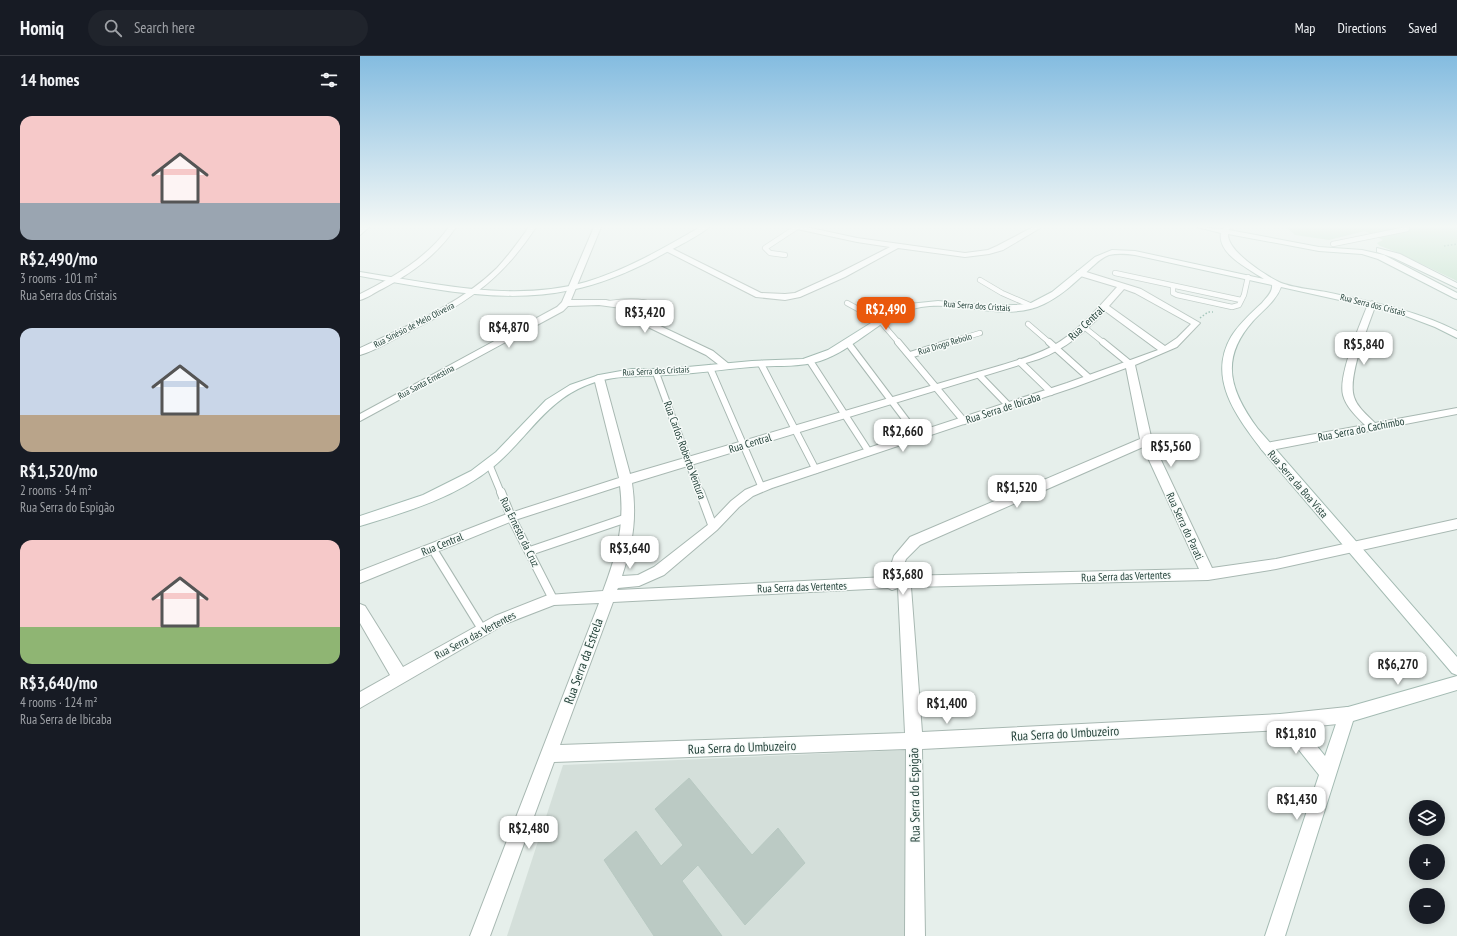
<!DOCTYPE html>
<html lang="en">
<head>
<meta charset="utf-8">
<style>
	body { margin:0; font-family:"PT Sans Narrow",sans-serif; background:#20242c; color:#f1f3f6; height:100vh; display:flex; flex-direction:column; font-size:15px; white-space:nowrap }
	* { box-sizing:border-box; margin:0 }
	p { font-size:13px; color:#9ea1a6 }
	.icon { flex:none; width:22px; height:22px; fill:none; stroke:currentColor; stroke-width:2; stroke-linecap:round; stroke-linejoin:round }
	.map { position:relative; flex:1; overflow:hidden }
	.details { display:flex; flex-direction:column; background:#171b24; width:360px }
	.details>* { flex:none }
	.buttons { position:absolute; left:1049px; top:744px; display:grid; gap:8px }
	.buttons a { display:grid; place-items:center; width:36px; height:36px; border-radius:50%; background:#171b24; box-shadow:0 2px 10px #0003; font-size:20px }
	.price { position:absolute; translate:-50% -34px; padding:0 9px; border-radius:8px; background:#fff; color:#222; font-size:13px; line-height:26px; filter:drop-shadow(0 1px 2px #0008) }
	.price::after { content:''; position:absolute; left:50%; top:24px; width:12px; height:9px; margin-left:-6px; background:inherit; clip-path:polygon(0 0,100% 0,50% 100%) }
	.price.current { background:#ea580c; color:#fff }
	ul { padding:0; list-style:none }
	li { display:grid; align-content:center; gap:8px; height:212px; padding:0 20px }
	li span { display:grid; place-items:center; height:124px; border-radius:12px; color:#555 }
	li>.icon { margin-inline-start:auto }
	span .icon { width:72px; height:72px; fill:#fffc; stroke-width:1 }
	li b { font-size:17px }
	h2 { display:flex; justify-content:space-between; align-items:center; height:48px; padding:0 20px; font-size:17px }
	header { display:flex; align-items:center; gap:24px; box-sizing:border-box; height:56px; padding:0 20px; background:#171b24; border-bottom:1px solid #363941 }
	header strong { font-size:19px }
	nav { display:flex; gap:22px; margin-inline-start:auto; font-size:14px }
	.search { width:280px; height:36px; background:#20242c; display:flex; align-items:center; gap:10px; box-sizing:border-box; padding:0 14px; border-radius:22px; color:#9ea1a6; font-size:15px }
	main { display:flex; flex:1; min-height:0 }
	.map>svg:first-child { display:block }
	.built { fill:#d4dfda }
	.green { fill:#bfe0c8 }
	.building { fill:#bbcac4; stroke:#b8c9c2 }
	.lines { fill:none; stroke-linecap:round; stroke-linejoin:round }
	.lane-far2-casing { stroke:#a8b8b2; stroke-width:6 }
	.lane-far1-casing { stroke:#a8b8b2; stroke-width:8 }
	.lane-casing { stroke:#a8b8b2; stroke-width:10 }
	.street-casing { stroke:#a8b8b2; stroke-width:2 }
	.secondary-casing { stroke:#a4bbb3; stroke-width:2 }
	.path { stroke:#86b3a5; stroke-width:1.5; stroke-dasharray:1.5 2; stroke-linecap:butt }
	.lane-far2 { stroke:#fff; stroke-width:4.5 }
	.lane-far1 { stroke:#fff; stroke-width:6 }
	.lane { stroke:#fff; stroke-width:8 }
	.street { fill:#fff; fill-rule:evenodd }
	.secondary { fill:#fff; fill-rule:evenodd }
	.labels { text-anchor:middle; stroke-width:3; stroke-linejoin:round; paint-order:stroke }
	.far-street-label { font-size:9px; fill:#24423a; stroke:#f7fbf9 }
	.street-label { font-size:11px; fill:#24423a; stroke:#f7fbf9 }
	.near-street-label { font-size:13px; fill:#24423a; stroke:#f7fbf9 }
</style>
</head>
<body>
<header>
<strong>Homiq</strong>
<div class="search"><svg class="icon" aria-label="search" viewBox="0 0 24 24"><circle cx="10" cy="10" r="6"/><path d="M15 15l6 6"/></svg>Search here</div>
<nav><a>Map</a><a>Directions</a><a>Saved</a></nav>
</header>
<main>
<section class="details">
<h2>14 homes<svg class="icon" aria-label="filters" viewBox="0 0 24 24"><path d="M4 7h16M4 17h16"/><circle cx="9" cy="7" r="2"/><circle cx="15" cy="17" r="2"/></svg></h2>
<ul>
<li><span style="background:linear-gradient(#f6c9c9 70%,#9aa5b1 0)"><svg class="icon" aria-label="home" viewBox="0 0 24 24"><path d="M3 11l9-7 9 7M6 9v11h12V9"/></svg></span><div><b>R$2,490/mo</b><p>3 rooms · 101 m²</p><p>Rua Serra dos Cristais</p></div></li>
<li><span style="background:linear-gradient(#c9d6e8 70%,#b9a48a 0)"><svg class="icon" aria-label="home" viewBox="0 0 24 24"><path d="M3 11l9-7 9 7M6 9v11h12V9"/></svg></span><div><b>R$1,520/mo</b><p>2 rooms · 54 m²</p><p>Rua Serra do Espigão</p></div></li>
<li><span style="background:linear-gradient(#f6c9c9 70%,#8fb573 0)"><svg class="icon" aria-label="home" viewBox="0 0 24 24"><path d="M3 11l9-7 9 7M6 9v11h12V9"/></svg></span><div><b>R$3,640/mo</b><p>4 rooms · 124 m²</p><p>Rua Serra de Ibicaba</p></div></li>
</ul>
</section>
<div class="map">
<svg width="1097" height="880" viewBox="0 0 1097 880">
	<rect width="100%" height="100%" fill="#e6efeb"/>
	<path class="built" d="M547 694 555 880H147L203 709Z"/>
	<path class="green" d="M926 171H1097V225L1039 197 1020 190 1017 187 1023 184 1005 175 969 184 935 179Z"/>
	<path class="building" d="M329 722 392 799 418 772 445 807 385 869 338 809 322 825 362 880H294L244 804 276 775 301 810 323 789 295 753Z"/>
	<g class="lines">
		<defs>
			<g id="lane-far2">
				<path d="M973 188 1047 173"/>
				<path d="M425 199 410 197 405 192 437 171"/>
				<path d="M755 217 881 244"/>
				<path d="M620 224 642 237 672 250"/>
				<path d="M813 230V237L817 239 872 251 879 249 884 239 888 221"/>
				<path d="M250 247C270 244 286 244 305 253"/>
				<path d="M487 247 520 265 539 287"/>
				<path d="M668 268 690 287"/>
				<path d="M724 271 744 287"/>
				<path d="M587 287 620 277"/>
			</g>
			<g id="lane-far1">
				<path d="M538 286 604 365"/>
				<path d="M689 286 728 321"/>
				<path d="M743 286 770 308"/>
				<path d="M488 287 558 380"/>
				<path d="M550 299 591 286"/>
				<path d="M450 305 509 396"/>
				<path d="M660 306 691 336"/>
				<path d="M401 308 456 414"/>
				<path d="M350 312 402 432"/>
				<path d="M296 317 340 437"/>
				<path d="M619 319 649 350"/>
				<path d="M129 408 141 437"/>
			</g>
			<g id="lane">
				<path d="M141 436 151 461 193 543"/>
				<path d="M340 436 353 471"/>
				<path d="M72 492 122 573"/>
				<path d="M170 495 267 462"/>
			</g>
			<g id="street">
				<path d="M1 171H9L0 179V172Z"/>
				<path d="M89 171H96C77 199 52 217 22 233 15 236 8 242 0 244V238C34 221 67 202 89 171Z"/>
				<path d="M169 171H176C140 227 100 251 42 279 29 286 14 295 0 299V292C47 270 99 249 137 212 149 199 159 185 169 171Z"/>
				<path d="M234 171H241L211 244H246L267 249 296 268 353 295 369 308 371 310 369 312H363L346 299 290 272 261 252 239 249 208 250 203 255 0 365V358L197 251 202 246Z"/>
				<path d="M434 171H446L497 182 605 197 628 194 637 190 673 171H682L643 194 629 198 605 201 538 192 485 221 440 241 425 244 396 241 302 193 309 191 401 237 425 238 435 237 479 217 530 191 497 186 437 173Z"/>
				<path d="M717 215H723L781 233 840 267 817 291 775 309 792 385 852 512 916 503 1097 463V473L916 513 848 524 551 531 562 676 920 658 987 651 993 653 995 659 993 665 987 667 920 674 562 693 565 880H545L546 693 194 706 130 880H110L239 547 194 549 145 568 0 652V636L30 619 0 567V548L5 550 43 611 135 560 188 539 243 535C257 498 265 469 260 430L155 464 0 527V515L147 458 259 422 234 322 236 320 239 319 244 322 270 418 642 309C658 304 676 299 691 291 718 276 737 253 757 231L717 219ZM764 233 775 237 831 268 817 282 805 290 749 250ZM745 255 798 294 707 327 404 426 385 434 371 445 349 468 294 511 278 519 262 520C273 487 277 462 272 427L679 303C706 293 726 275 745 255ZM766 312 780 383 550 481 534 500 527 521 257 534 258 532 279 530 304 519 357 474 379 451 393 440 412 432 715 331ZM783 391 839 513 540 520 546 503 560 489ZM528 532 532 534 538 532 545 677 200 689 253 546Z"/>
				<path d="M1012 245 1016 248C1009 268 987 321 994 341 997 351 1007 359 1015 367L1097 352V358L906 395 902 394 900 391 906 387 1005 369C997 361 986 351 983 339 978 319 1000 269 1008 248Z"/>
			</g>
			<g id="secondary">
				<path d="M340 171H349C338 181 310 194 296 202 269 216 241 228 211 234 142 249 68 232 0 220V216C73 227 153 247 226 226 266 214 304 192 340 171Z"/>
				<path d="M837 171 863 173 864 171H870L869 174 959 191 1002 194 1024 199 1097 237V243L1094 242 1018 203 1002 198 959 195 868 178C867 195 905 219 919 226 929 231 954 234 966 236 1011 246 1056 254 1097 275V282L1075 271 1038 257 921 231C916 245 903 254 893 265 859 303 870 335 898 373L1097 601V619L1092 617 902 394C877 361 847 323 871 281 879 268 891 257 902 247 906 242 913 236 912 229L775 199C767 198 758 197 749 199 738 203 731 213 722 220 711 230 699 241 684 248 645 267 602 244 561 251 522 258 497 293 460 305 437 312 415 309 391 311 363 313 335 318 306 319 274 321 248 318 218 333 182 351 163 387 133 411 95 442 46 456 0 470V460L63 439 111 415 136 396 186 344 210 329 239 319 272 313H306L392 305 443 303 468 294 519 262 549 248 578 245 635 250 669 248 692 236 735 201 752 194 775 195 904 223C889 213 857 198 861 177Z"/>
				<path d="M1017 192 1040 198 1097 227V232L1034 202 1017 196Z"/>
				<path d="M1097 620V634L993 665 925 880H905L959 719 939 694 914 672 912 666 914 660 920 658C938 666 953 685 965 700L981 653Z"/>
			</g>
		</defs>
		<use href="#lane-far2" class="lane-far2-casing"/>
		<use href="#lane-far1" class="lane-far1-casing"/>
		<use href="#lane" class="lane-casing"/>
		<use href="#street" class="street-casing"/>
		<use href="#secondary" class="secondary-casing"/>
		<g class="path">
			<path d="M1084 190 1097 188"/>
			<path d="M840 262 848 256H853"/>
		</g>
		<use href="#lane-far2" class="lane-far2"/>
		<use href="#lane-far1" class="lane-far1"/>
		<use href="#lane" class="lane"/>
		<use href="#street" class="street"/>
		<use href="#secondary" class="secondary"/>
	</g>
	<linearGradient id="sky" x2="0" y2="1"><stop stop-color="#84bce0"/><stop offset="0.58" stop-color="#f4f8f6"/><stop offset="1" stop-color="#f4f8f6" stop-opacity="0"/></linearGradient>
	<rect width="1097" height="294" fill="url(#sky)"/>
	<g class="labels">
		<g class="far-street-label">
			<text transform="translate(1013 249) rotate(14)" y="3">Rua Serra dos Cristais</text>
			<text transform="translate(617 250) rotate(4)" y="3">Rua Serra dos Cristais</text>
			<text transform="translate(54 269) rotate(-27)" y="3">Rua Sinésio de Melo Oliveira</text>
			<text transform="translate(585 288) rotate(-17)" y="3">Rua Diogo Rebolo</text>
			<text transform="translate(296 315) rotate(-3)" y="3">Rua Serra dos Cristais</text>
			<text transform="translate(66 326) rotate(-28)" y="3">Rua Santa Ernestina</text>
		</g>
		<g class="street-label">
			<text transform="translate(726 267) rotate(-43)" y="4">Rua Central</text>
			<text transform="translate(643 352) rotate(-18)" y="4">Rua Serra de Ibicaba</text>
			<text transform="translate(1001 373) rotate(-11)" y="4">Rua Serra do Cachimbo</text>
			<text transform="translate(390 387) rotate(-17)" y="4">Rua Central</text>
			<text transform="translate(325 394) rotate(70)" y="4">Rua Carlos Roberto Ventura</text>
			<text transform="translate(938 428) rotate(49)" y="4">Rua Serra da Boa Vista</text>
			<text transform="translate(825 470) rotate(65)" y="4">Rua Serra do Parati</text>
			<text transform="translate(160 476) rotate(64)" y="4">Rua Ernesto da Cruz</text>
			<text transform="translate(82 488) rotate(-22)" y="4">Rua Central</text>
			<text transform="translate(766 520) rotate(-2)" y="4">Rua Serra das Vertentes</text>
			<text transform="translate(442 531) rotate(-2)" y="4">Rua Serra das Vertentes</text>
			<text transform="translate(115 579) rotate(-28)" y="4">Rua Serra das Vertentes</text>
		</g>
		<g class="near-street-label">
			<text transform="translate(223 605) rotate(-70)" y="5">Rua Serra da Estrela</text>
			<text transform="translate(705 677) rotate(-3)" y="5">Rua Serra do Umbuzeiro</text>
			<text transform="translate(382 691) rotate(-2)" y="5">Rua Serra do Umbuzeiro</text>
			<text transform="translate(554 739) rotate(-91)" y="5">Rua Serra do Espigão</text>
		</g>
	</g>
</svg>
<div class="buttons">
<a><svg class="icon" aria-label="layers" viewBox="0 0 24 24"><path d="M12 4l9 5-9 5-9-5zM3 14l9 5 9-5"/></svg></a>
<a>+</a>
<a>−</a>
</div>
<b class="price current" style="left:526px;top:275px">R$2,490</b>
<b class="price" style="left:285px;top:278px">R$3,420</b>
<b class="price" style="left:149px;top:293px">R$4,870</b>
<b class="price" style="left:1004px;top:310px">R$5,840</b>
<b class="price" style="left:543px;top:397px">R$2,660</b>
<b class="price" style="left:811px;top:412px">R$5,560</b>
<b class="price" style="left:657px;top:453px">R$1,520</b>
<b class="price" style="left:270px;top:514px">R$3,640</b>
<b class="price" style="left:543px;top:540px">R$3,680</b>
<b class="price" style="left:1038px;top:630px">R$6,270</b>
<b class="price" style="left:587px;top:669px">R$1,400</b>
<b class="price" style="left:936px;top:699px">R$1,810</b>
<b class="price" style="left:937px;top:765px">R$1,430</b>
<b class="price" style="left:169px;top:794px">R$2,480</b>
</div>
</main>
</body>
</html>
